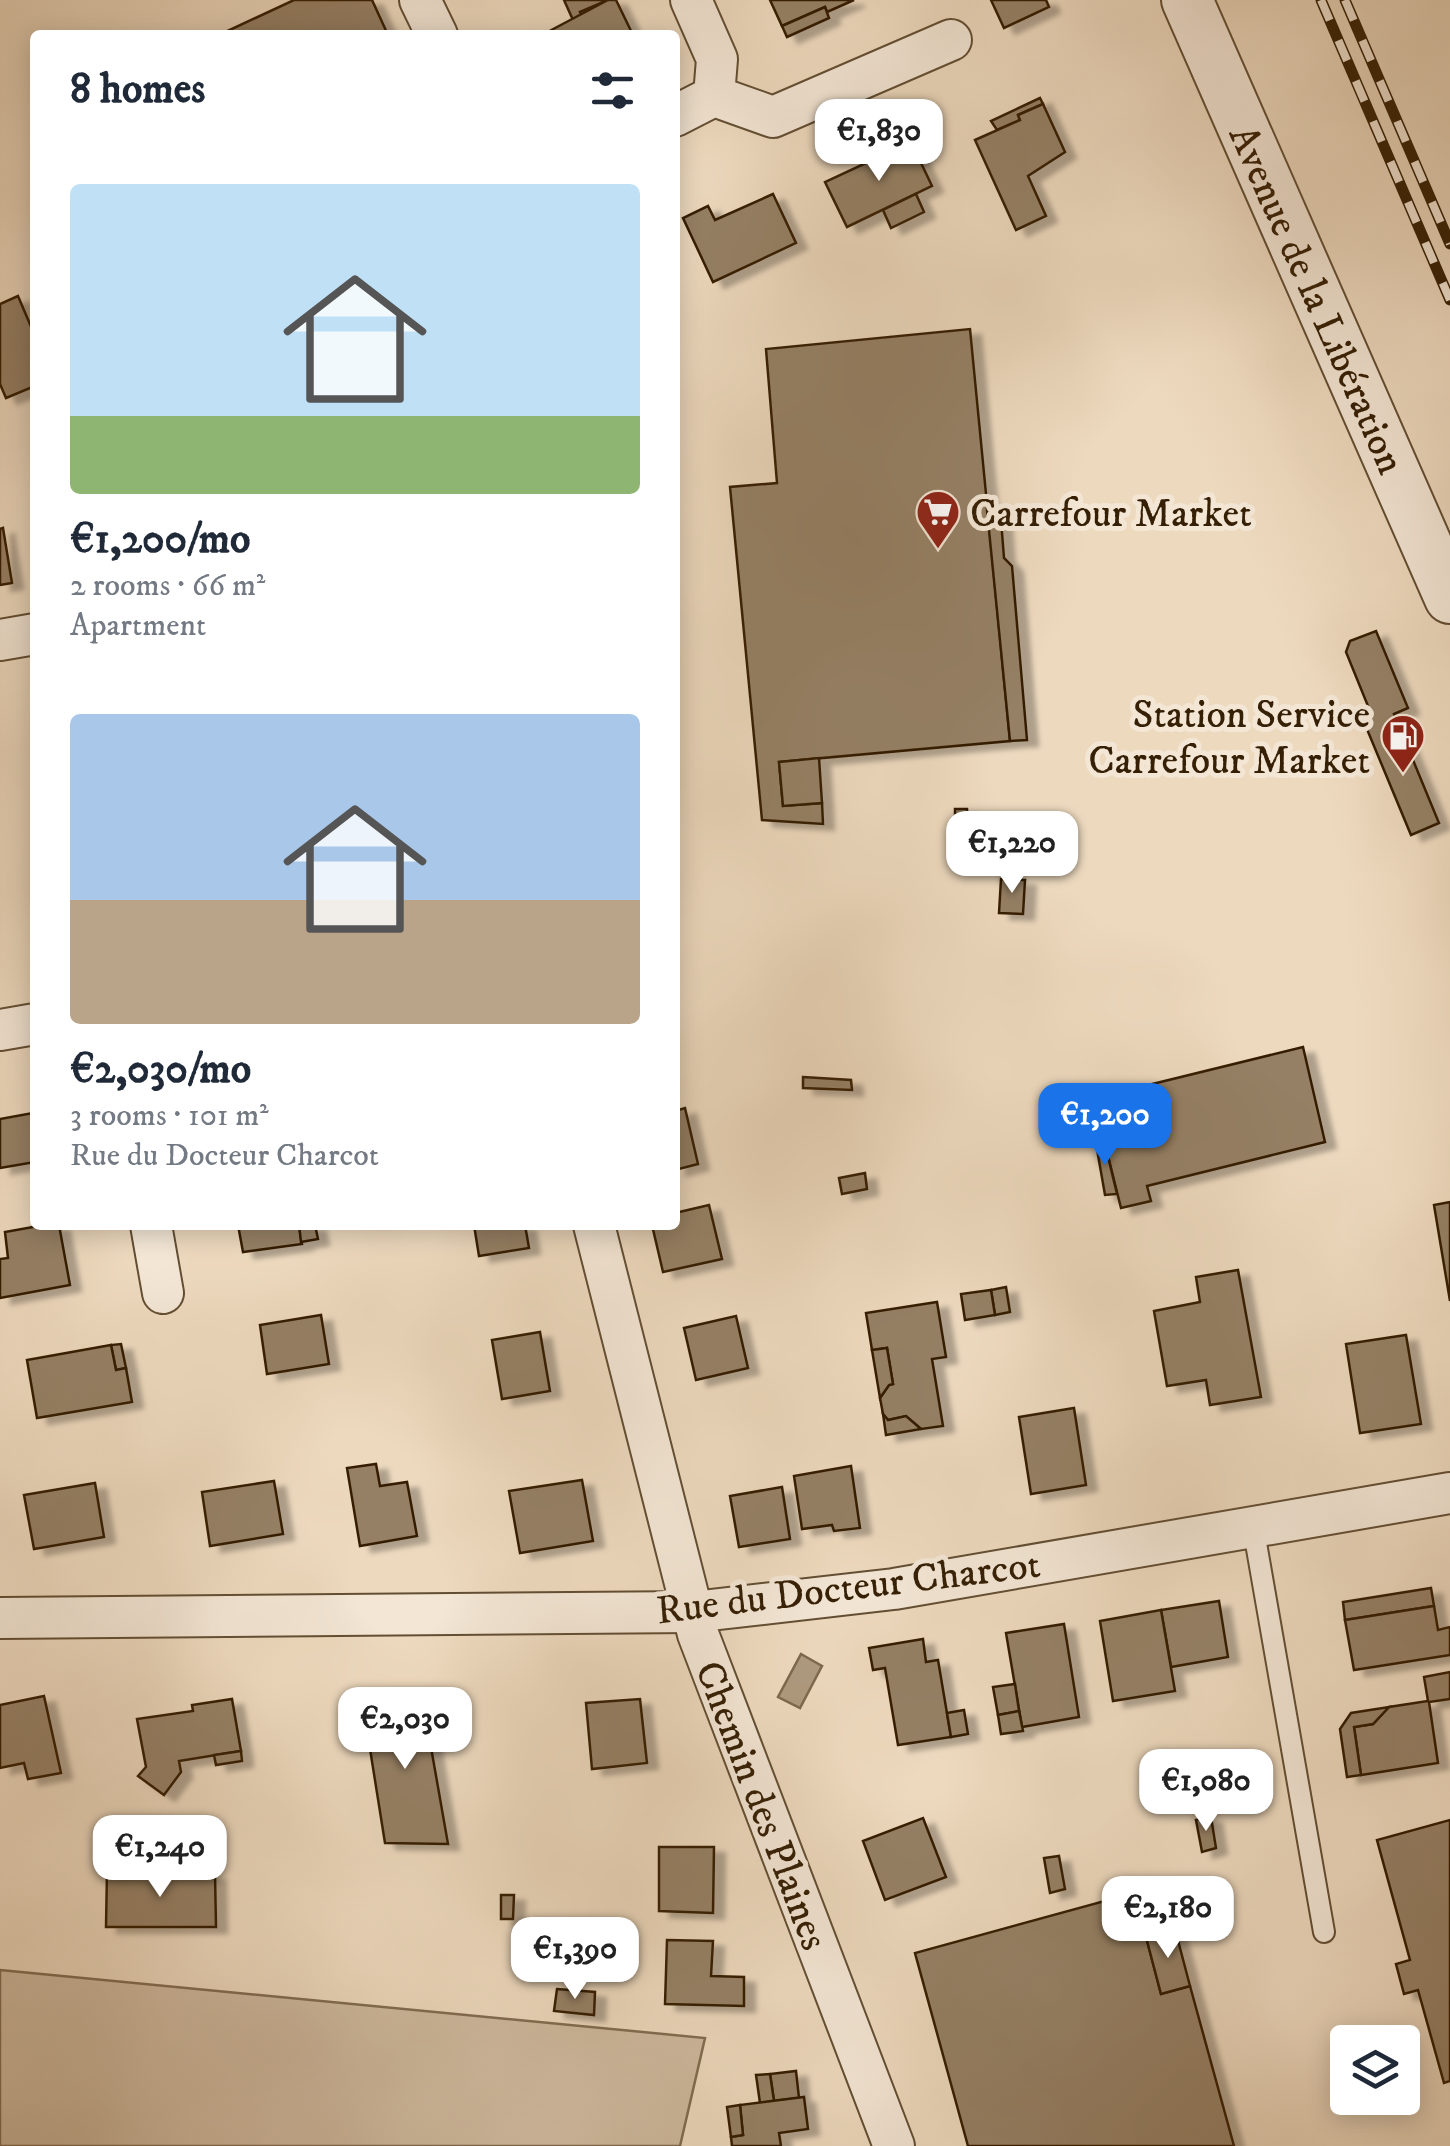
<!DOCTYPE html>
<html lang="en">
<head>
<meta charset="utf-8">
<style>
	body { margin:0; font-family:"IM FELL DW Pica",serif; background:#f6f6f7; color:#1f2937; height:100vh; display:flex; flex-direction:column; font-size:38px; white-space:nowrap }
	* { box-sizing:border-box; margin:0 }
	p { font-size:32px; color:#747a83 }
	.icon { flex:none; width:55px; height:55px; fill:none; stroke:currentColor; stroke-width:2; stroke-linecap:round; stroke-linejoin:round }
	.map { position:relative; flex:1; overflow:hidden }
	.side { position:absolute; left:30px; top:30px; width:650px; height:1200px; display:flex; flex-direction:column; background:#fff; border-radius:10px; box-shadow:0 5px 25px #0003 }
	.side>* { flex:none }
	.tools { position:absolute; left:1330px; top:2025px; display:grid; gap:20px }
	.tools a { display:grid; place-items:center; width:90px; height:90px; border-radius:10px; background:#fff; box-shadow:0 5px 25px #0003; font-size:50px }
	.price { position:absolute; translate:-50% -85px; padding:0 22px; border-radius:20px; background:#fff; color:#222; font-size:32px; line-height:65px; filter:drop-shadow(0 2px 5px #0008) }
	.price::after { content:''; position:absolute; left:50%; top:60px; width:30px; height:22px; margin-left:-15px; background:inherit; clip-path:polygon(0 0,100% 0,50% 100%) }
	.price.selected { background:#1a73e8; color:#fff }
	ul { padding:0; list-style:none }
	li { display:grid; align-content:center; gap:20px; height:530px; padding:0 40px }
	li span { display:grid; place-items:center; height:310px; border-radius:10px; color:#555 }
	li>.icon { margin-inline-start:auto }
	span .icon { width:180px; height:180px; fill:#fffc; stroke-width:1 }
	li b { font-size:42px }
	h2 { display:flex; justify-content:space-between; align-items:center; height:120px; padding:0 40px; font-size:42px }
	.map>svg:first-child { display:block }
	.green { fill:#ceb99f; stroke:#826c52; stroke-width:2.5 }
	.water { fill:#ae9a7f; stroke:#7e694e; stroke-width:2.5 }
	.building { fill:#958065; stroke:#351f05; stroke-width:2.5; filter:url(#shadow) }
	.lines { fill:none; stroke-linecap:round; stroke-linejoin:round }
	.service-casing { stroke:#634e33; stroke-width:24 }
	.minor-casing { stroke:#634e33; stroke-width:44 }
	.tertiary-casing { stroke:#634e33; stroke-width:54 }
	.service { stroke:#f3e6d5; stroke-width:20 }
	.minor { stroke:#f3e6d5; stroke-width:40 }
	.tertiary { stroke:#f3e6d5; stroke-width:50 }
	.rail-casing { stroke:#351f05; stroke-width:11 }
	.rail { stroke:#f3e6d5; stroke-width:8; stroke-dasharray:22; stroke-linecap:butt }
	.labels { text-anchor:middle; stroke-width:10; stroke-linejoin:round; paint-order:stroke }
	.street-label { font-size:40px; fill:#351f05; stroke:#f3e6d5 }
	.poi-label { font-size:40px; fill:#351f05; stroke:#f3e6d5; text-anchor:start }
</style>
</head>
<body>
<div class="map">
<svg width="1450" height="2146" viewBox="0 0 1450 2146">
	<defs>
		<filter id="shadow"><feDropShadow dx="11" dy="6" stdDeviation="2.5" flood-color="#0004"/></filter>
	</defs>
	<rect width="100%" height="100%" fill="#edd9be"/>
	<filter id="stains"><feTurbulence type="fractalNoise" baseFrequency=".002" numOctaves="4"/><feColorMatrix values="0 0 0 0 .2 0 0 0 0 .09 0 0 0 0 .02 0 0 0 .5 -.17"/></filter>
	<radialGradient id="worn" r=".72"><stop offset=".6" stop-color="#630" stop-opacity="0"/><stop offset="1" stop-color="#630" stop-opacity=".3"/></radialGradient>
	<path class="green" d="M0 1970 705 2038 680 2146H0Z"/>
	<path class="water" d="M801 1654 822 1666 800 1708 778 1697Z"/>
	<g class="building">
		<path d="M294 0H372L388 35H219Z"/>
		<path d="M564 0H608L580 12 582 16 573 20Z"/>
		<path d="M608 0H616L633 35H542Z"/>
		<path d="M770 0H854L827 12 825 7 782 26Z"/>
		<path d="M991 0H1046L1049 7 1004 28Z"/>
		<path d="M825 7 829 18 787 37 782 26Z"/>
		<path d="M1040 98 1043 104 1018 115 1020 120 997 130 991 121Z"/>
		<path d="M1043 104 1065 152 1028 176 1046 216 1016 230 975 140 1020 120 1018 115Z"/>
		<path d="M911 142 932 186 847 227 825 182Z"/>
		<path d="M773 194 796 243 713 282 683 218 708 206 715 220Z"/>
		<path d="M916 194 924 212 891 228 883 210Z"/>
		<path d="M18 296 32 329 35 328V386L6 398 0 384V304Z"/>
		<path d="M970 329 1010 741 779 762 783 806 822 803 823 824 762 820 730 487 777 483 766 349Z"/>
		<path d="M987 510 1001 520 1004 558 1012 566 1027 740 1010 741Z"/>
		<path d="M3 528 12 583 0 585V529Z"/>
		<path d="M1376 631 1408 708 1394 714 1439 823 1411 835 1359 710 1368 706 1346 652 1350 641Z"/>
		<path d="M819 758 822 803 783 806 779 762Z"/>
		<path d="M955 809H967L968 832H955Z"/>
		<path d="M1001 879 1025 880 1023 914 999 913Z"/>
		<path d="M1303 1047 1325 1142 1147 1186 1151 1201 1121 1208 1103 1136 1133 1128 1124 1091Z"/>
		<path d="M803 1077 851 1080 852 1090 803 1088Z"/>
		<path d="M685 1108 698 1164 675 1170V1111Z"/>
		<path d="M33 1113 35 1162 0 1168V1119Z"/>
		<path d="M1103 1136 1117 1194 1105 1195 1095 1138Z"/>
		<path d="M865 1173 867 1189 842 1194 839 1178Z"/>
		<path d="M1450 1202V1301L1434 1205Z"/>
		<path d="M709 1205 722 1259 663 1272 652 1225H675V1213Z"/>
		<path d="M44 1225H59L70 1285 0 1298V1259L8 1258 5 1232Z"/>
		<path d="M238 1225H299L302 1244 243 1252Z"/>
		<path d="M299 1225H315L318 1239 301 1242Z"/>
		<path d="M474 1225H525L529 1248 479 1256Z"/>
		<path d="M1238 1270 1261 1397 1210 1405 1206 1380 1167 1386 1154 1311 1200 1302 1196 1277Z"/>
		<path d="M1006 1287 1010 1312 995 1315 991 1290Z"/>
		<path d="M991 1290 995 1315 965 1320 961 1294Z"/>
		<path d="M937 1302 946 1357 932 1359 943 1426 921 1429 906 1416 888 1420 883 1414 880 1398 889 1385 893 1384 887 1348 872 1350 866 1313Z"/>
		<path d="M321 1315 329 1364 267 1374 260 1325Z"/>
		<path d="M736 1316 748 1368 696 1380 684 1328Z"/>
		<path d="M540 1332 550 1391 502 1399 492 1340Z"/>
		<path d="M1406 1335 1421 1424 1360 1433 1346 1344Z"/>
		<path d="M121 1344 126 1368 116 1370 111 1345Z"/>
		<path d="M111 1345 116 1370 126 1368 132 1402 37 1418 27 1360Z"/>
		<path d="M887 1348 893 1384 889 1385 880 1398 872 1350Z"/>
		<path d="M1074 1408 1086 1485 1031 1494 1019 1417Z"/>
		<path d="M883 1414 888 1420 906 1416 921 1429 886 1435Z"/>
		<path d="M376 1464 380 1486 407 1482 417 1536 360 1546 347 1468Z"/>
		<path d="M851 1466 860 1528 834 1531 832 1525 802 1529 794 1476Z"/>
		<path d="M582 1480 593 1541 520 1553 509 1491Z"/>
		<path d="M274 1481 283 1534 210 1546 202 1492Z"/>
		<path d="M95 1483 104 1537 34 1549 24 1495Z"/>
		<path d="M782 1487 790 1539 739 1547 730 1496Z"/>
		<path d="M1431 1588 1434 1606 1345 1620 1343 1602Z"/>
		<path d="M1219 1601 1228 1657 1171 1667 1161 1610Z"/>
		<path d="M1434 1606 1438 1630 1450 1627V1655L1354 1670 1345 1620Z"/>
		<path d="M1161 1610 1175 1691 1113 1701 1100 1621Z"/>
		<path d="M1064 1624 1079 1717 1022 1727 1006 1633Z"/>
		<path d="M923 1639 926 1662 938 1660 951 1737 898 1745 885 1668 873 1670 869 1648Z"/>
		<path d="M1450 1672V1699L1429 1702 1438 1763 1361 1775 1354 1727 1373 1724 1389 1707 1428 1701 1424 1677Z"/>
		<path d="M1015 1684 1019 1711 998 1715 993 1687Z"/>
		<path d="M44 1696 61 1773 28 1779 24 1763 0 1768V1705Z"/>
		<path d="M422 1696 448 1844 385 1843 363 1705Z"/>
		<path d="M232 1699 241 1751 179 1761 181 1772 164 1795 138 1776 146 1767 137 1719 193 1711 192 1705Z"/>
		<path d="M640 1699 647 1763 592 1769 586 1703Z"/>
		<path d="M1389 1707 1373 1724 1354 1727 1361 1775 1347 1777 1340 1729 1351 1713Z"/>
		<path d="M964 1710 968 1734 951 1737 947 1713Z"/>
		<path d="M1019 1711 1023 1731 1001 1734 998 1715Z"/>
		<path d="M241 1751 242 1761 216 1765 214 1755Z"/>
		<path d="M1211 1817 1216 1848 1202 1852 1196 1820Z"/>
		<path d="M923 1818 946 1877 885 1900 863 1841Z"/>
		<path d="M1450 1820V2081L1444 2083 1418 1990 1404 1994 1396 1964 1410 1960 1377 1840Z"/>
		<path d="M659 1847H714L713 1913 659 1911Z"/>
		<path d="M1059 1856 1065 1889 1050 1893 1044 1858Z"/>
		<path d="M107 1870 215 1874 216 1927H106Z"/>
		<path d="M1163 1885 1175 1929 1146 1937 1161 1994 1190 1986 1234 2146H968L915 1953Z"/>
		<path d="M501 1895H514L513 1919H501Z"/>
		<path d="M1175 1929 1190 1986 1161 1994 1146 1937Z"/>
		<path d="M667 1940 713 1941 711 1976 744 1977V2006L665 2004Z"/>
		<path d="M557 1989 595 1992 594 2015 554 2011Z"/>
		<path d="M796 2071 799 2098 774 2101 770 2074Z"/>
		<path d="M770 2074 774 2101 760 2103 756 2075Z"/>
		<path d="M804 2097 808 2129 779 2133 781 2146H732L731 2137 743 2135 740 2105Z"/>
		<path d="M740 2105 743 2135 731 2137 727 2107Z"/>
	</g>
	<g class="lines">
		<defs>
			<path id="service" d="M1253 1526 1324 1932"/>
			<g id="minor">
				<path d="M420 0 437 35"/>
				<path d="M691 0 717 59 714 96"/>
				<path d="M675 116 714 96 773 117 951 40"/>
				<path d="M0 640 35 634"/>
				<path d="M0 1030 35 1024"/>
				<path d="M151 1225 163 1293"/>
				<path d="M594 1225 698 1634 894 2146"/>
				<path d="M0 1618 693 1612 894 1589 1450 1493"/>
			</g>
			<path id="tertiary" d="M1187 0 1450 598"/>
		</defs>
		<use href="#service" class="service-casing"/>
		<use href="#minor" class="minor-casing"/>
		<use href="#tertiary" class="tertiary-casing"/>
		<use href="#service" class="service"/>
		<use href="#minor" class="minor"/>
		<use href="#tertiary" class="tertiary"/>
		<defs>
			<g id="rail">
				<path d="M1321 0 1450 300"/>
				<path d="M1345 0 1450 244"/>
			</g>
		</defs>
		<use href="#rail" class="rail-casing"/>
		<use href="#rail" class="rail"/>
	</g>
	<defs>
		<symbol id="supermarket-pin" viewBox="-11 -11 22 30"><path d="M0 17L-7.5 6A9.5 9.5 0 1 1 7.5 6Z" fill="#8f2418" stroke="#f3e6d5"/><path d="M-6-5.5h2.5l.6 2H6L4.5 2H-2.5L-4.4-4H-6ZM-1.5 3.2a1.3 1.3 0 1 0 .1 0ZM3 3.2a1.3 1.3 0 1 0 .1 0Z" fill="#fff"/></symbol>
		<symbol id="fuel-pin" viewBox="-11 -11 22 30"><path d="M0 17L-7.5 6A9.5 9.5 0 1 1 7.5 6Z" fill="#8f2418" stroke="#f3e6d5"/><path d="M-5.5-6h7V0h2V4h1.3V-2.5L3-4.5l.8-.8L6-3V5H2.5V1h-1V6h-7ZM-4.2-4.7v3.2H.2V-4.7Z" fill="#fff"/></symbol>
	</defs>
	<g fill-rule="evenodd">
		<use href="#supermarket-pin" x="913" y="487" width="50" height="68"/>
		<use href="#fuel-pin" x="1378" y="711" width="50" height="68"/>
	</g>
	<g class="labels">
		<g class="street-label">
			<text transform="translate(1318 299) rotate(66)" y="14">Avenue de la Libération</text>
			<text transform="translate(848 1586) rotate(-7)" y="14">Rue du Docteur Charcot</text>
			<text transform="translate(763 1805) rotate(69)" y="14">Chemin des Plaines</text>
		</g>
		<g class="poi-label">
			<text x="970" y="526">Carrefour Market</text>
			<text x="1370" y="727" text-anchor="end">Station Service<tspan x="1370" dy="46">Carrefour Market</tspan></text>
		</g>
	</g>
	<rect width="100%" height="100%" filter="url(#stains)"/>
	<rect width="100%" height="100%" fill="url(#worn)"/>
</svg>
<div class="tools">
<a><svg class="icon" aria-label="layers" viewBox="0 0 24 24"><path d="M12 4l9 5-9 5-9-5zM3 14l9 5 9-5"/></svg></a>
</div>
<b class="price" style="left:879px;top:184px">€1,830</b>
<b class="price" style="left:1012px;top:896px">€1,220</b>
<b class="price selected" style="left:1105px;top:1168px">€1,200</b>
<b class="price" style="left:405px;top:1772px">€2,030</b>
<b class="price" style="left:1206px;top:1834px">€1,080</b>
<b class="price" style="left:160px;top:1900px">€1,240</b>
<b class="price" style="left:1168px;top:1961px">€2,180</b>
<b class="price" style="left:575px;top:2002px">€1,390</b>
<section class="side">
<h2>8 homes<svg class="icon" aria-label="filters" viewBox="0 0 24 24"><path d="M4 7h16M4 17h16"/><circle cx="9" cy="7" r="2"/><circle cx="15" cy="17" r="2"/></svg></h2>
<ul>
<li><span style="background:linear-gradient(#bfe0f5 75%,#8fb573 0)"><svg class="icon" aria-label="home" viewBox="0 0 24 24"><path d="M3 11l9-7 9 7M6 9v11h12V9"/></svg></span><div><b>€1,200/mo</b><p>2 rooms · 66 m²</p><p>Apartment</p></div></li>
<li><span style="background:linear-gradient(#a9c7e8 60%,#b9a48a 0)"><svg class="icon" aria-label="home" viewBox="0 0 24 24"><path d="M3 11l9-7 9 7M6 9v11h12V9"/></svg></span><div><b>€2,030/mo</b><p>3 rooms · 101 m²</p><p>Rue du Docteur Charcot</p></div></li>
</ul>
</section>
</div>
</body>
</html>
